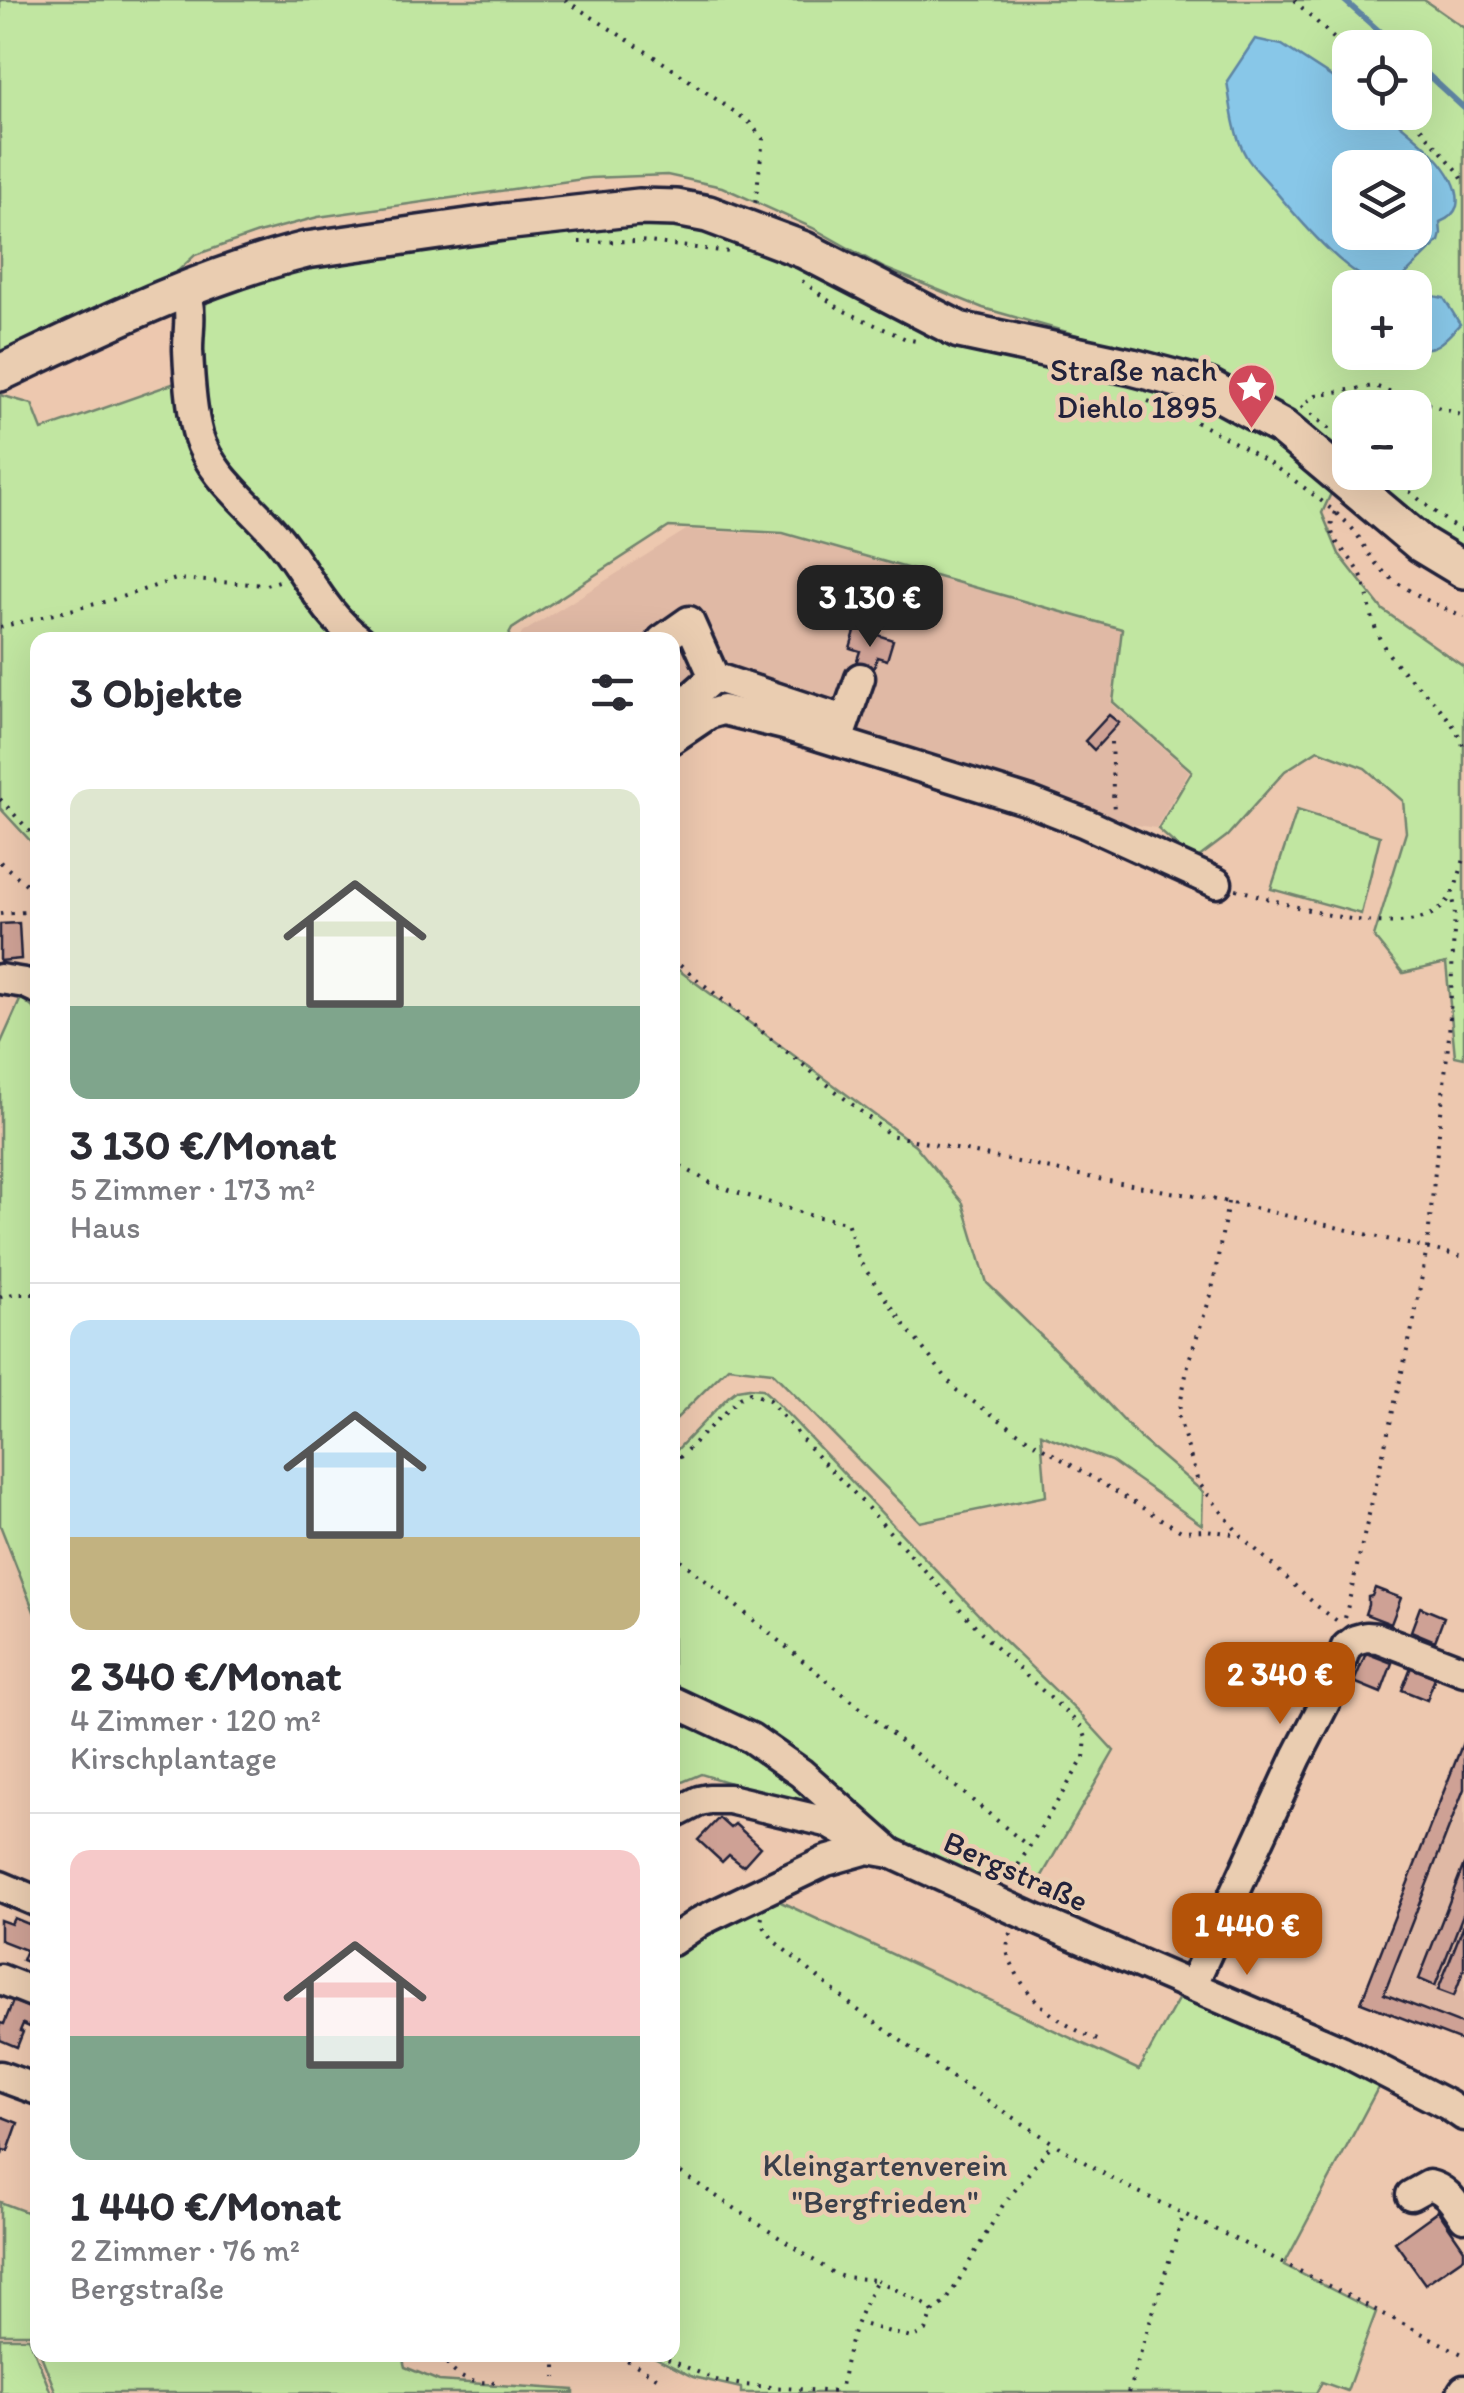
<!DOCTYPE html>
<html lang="de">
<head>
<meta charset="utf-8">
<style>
	body { margin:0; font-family:Itim,sans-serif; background:#f7f7f7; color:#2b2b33; height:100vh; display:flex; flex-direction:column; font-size:38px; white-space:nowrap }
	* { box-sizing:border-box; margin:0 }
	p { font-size:32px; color:#7c7c81 }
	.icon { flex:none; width:55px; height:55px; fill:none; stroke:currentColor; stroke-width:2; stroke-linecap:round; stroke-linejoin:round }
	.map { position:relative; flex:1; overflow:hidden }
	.sheet { position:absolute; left:30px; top:632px; width:650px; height:1730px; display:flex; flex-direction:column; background:#fff; border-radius:20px; box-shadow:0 10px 40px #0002 }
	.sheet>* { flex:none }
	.buttons { position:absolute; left:1332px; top:30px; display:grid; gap:20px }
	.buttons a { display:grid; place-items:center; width:100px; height:100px; border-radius:20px; background:#fff; box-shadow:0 10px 40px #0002; font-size:50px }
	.price { position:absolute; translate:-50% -85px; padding:0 22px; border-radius:20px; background:#b45309; color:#fff; font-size:32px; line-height:65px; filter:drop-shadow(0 2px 5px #0008) }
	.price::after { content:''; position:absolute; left:50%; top:60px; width:30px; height:22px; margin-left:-15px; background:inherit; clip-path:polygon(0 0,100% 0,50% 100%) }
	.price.selected { background:#222; color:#fff }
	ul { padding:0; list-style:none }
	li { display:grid; align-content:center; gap:20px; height:530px; padding:0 40px }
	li+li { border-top:2px solid #e1e1e2 }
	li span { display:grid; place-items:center; height:310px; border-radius:20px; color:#555 }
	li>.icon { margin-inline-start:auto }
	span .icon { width:180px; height:180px; fill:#fffc; stroke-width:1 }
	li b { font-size:42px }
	h2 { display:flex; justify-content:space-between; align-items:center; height:120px; padding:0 40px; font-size:42px }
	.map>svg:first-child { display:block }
	.built { fill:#e0b9a5 }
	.green { fill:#c1e6a1; stroke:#72846e; stroke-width:2.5; fill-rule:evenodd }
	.water { fill:#88c7e8; stroke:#5f85a3; stroke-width:2.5; fill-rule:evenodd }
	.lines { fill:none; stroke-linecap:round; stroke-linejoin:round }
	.stream { stroke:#5f85a3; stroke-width:6 }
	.building { fill:#cea195; stroke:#22223b; stroke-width:2.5 }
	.minor-casing { stroke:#22223b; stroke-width:35 }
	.major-casing { stroke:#22223b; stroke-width:42 }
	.path { stroke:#22223b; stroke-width:4; stroke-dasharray:2.5 8; stroke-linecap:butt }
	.minor { stroke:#eacdb1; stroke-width:28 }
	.major { stroke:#eacdb1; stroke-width:35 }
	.labels { text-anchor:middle; stroke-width:9; stroke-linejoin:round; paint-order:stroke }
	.poi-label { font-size:32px; fill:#22223b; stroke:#eacdb1; text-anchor:end }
	.street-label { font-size:32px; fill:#22223b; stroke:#eacdb1 }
	.park-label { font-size:32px; fill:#3a3f4a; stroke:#eacdb1 }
</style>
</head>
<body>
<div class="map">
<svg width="1464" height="2393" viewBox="0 0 1464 2393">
	<rect width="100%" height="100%" fill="#edc8af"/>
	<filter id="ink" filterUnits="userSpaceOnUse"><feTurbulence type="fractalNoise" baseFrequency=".01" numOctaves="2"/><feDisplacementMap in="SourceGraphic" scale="20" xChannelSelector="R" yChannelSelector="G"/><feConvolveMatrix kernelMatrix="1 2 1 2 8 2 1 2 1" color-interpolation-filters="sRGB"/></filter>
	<g filter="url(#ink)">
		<g class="built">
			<path d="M686 530 785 535 1121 630 1111 703 1189 771 1156 828 1090 818 718 694 673 725 672 640H519L522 633Z"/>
			<path d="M1464 1734V2042L1360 2001Z"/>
		</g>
		<g class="green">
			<path d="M0 0H1424L1464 28V552L1432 533 1360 473 1415 472V408H1350V464L1196 369 983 308 884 268 813 228 722 187 667 175 590 178 318 217 258 233 195 255 137 309 0 357ZM1350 48H1415V112H1350ZM1350 168H1415V232H1350ZM1350 288H1415V352H1350Z"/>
			<path d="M664 201 865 288 1125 366 1272 433 1333 489 1322 513 1339 554 1383 610 1464 667V1058L1455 1056 1446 963 1403 973 1374 937 1406 832 1403 801 1365 768 1318 750 1285 771 1227 836 1194 861 1158 829 1192 771 1113 702 1122 629 783 533 669 527 512 629 506 640H38L37 848 0 808V395L32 404 42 430 181 381 198 346 211 279Z"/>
			<path d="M1297 810 1380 836 1361 914 1271 889Z"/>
			<path d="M673 966 915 1145 963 1203 987 1283 1076 1370 1140 1438 1203 1492 1202 1525 1111 1461 1041 1434 1046 1496 920 1522 772 1372 728 1367 673 1422Z"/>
			<path d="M21 998 38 1012 37 1619 0 1525V1045Z"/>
			<path d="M749 1388 762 1389 772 1398 1000 1637 1081 1715 1114 1751 1039 1881 1002 1863 990 1883 910 1849 874 1824 751 1724 673 1685 672 1455 728 1397 737 1390Z"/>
			<path d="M672 1711 747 1744 824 1804 819 1810 701 1774 682 1782 673 1791Z"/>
			<path d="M768 1896 1139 2070 1181 1994 1381 2082 1284 2265 1376 2312 1347 2391 1322 2382 1316 2393H741V2388L693 2377 650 2355H672L673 1952Z"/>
			<path d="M0 2202 37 2216V2348L32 2334H0Z"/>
			<path d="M0 2338H29L51 2393H0Z"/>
			<path d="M41 2355H402L405 2367 439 2381 574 2390V2393H56Z"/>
		</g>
		<g class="water">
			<path d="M1255 39 1282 45 1350 89V112L1386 113C1409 131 1464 172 1457 206 1454 215 1448 219 1440 222L1441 234 1439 241 1393 287C1354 288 1295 215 1271 186 1263 176 1252 167 1246 156 1233 134 1231 106 1227 81ZM1350 168H1415V232H1350Z"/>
			<path d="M1418 293 1444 298 1460 324C1447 337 1435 355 1415 346V294Z"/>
		</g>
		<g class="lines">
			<g class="stream">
				<path d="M1344 0 1398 48"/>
				<path d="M1415 63 1464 108"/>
			</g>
		</g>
		<g class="building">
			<path d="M856 628 893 640 887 660 877 657 872 675 854 669 860 651 850 648Z"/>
			<path d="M1109 715 1119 723 1094 750 1085 741Z"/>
			<path d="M19 923 21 959 0 961V924Z"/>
			<path d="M1375 1588 1401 1598 1391 1624 1365 1614 1368 1605V1597L1372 1596Z"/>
			<path d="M1420 1607 1444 1617 1435 1641 1411 1631Z"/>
			<path d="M1366 1653 1392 1663 1381 1693 1354 1682Z"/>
			<path d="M1411 1667 1435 1677 1427 1700 1402 1690Z"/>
			<path d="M1464 1740V1789L1384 1994 1464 2025V2042L1361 2002Z"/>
			<path d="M719 1818 730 1828 735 1824 760 1847 743 1866 729 1855 722 1862 698 1840Z"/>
			<path d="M1464 1864V1912L1435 1986 1419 1979Z"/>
			<path d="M14 1918 36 1927 34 1933 38 1935 37 1966 22 1960 26 1950 0 1940V1920L11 1924Z"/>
			<path d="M1464 1924V1969L1454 1996 1438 1990Z"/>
			<path d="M13 2001 38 2011 32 2028 23 2024 20 2031 23 2032 17 2047 0 2040V2023L4 2024Z"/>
			<path d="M0 2116 18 2123 8 2151 3 2150 2 2155Z"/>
			<path d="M1438 2211 1464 2249V2257L1425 2284 1395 2242Z"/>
		</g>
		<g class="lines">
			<defs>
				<g id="minor">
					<path d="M184 290C193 314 188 325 188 350 189 373 192 413 198 435 211 479 257 509 283 544 309 577 325 615 360 640"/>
					<path d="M662 640 689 621 714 677 844 720"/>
					<path d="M682 705 714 677"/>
					<path d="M839 738 860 678"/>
					<path d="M672 739 709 714 723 710 784 725 1031 802 1085 823 1217 883"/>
					<path d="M0 979 25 983 38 989"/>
					<path d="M672 1701 751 1738 801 1773 891 1853 1033 1918 1341 2050 1448 2105 1464 2116"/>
					<path d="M672 1815 699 1801 709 1799H729L827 1822 855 1838"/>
					<path d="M0 1886 38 1902"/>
					<path d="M672 1941 701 1921 826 1861 868 1849 891 1853"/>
					<path d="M0 1979 38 1994"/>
					<path d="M1192 1986 1297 1757 1332 1689 1346 1647 1355 1640 1366 1637 1378 1638 1464 1671"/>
					<path d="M0 2076 38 2090"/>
					<path d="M1411 2195 1429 2185C1447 2189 1454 2203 1464 2217"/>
					<path d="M1462 2393 1464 2390"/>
				</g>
				<path id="major" d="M0 373C100 326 199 277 306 250L503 222 639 207 676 208 708 214 804 250 959 330 1132 367 1208 387 1283 428 1421 544 1464 570"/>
			</defs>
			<use href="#minor" class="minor-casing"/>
			<use href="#major" class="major-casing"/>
			<g class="path">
				<path d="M565 0 667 65 749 122 763 139 755 206"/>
				<path d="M1294 0 1350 54"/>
				<path d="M1407 112 1457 170 1464 182"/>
				<path d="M579 242 640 241 729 252"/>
				<path d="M802 281 840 309 906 339 921 342"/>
				<path d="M1148 401C1218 429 1290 471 1346 522 1360 535 1366 552 1378 566 1400 590 1436 604 1464 618"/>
				<path d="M1303 408 1301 406 1316 395 1374 386 1464 416"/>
				<path d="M1311 414 1350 445"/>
				<path d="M1385 472 1450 524 1464 532"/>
				<path d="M1335 512C1321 542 1352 551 1362 578 1371 600 1370 623 1383 645 1405 683 1448 702 1464 748"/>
				<path d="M0 627 112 600 176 579 266 585 282 580"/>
				<path d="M1111 742 1114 813"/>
				<path d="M0 799 38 840"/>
				<path d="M0 862 38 894"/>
				<path d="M1236 889C1285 903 1398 944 1441 908 1455 896 1459 875 1464 859"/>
				<path d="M0 914 38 911"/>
				<path d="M672 959 890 1135 1103 1180 1228 1202 1464 1257"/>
				<path d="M672 1161 714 1185 812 1216 847 1222 860 1262 906 1327 955 1389 1023 1436 1181 1531 1206 1530 1240 1535"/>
				<path d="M1228 1202 1211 1295 1189 1360 1178 1415 1198 1482 1240 1535 1317 1606 1340 1623"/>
				<path d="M0 1297 13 1294H38"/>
				<path d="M672 1465 739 1398 750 1393 769 1400 814 1453 855 1494 993 1645 1082 1727 1086 1738 1084 1758 1009 1880"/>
				<path d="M672 1553 1028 1846"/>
				<path d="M1345 1618 1414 1320 1427 1248 1449 1036 1455 909 1452 893"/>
				<path d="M762 1917 761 1922 774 1941 855 2008 959 2082 1053 2143 1116 2181 1282 2262 1464 2355"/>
				<path d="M1011 1933C1009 1939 1007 1944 1007 1949 1007 1953 1010 1961 1012 1964 1029 2004 1064 2026 1102 2042"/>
				<path d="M672 2167 833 2273 843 2277 877 2280C855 2321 847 2347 840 2393"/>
				<path d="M933 2312 946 2302 1003 2205 1053 2143"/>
				<path d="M866 2325 911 2338 926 2331 933 2312 930 2307 877 2280"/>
				<path d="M440 2355C458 2381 471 2385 501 2381"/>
				<path d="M556 2355V2377"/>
				<path d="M618 2355 662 2380"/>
				<path d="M658 2355 716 2380 744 2385 837 2392"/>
				<path d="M1128 2393 1183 2216"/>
			</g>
			<use href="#minor" class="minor"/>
			<use href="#major" class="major"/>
		</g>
	</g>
	<defs>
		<symbol id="sight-pin" viewBox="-11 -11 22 30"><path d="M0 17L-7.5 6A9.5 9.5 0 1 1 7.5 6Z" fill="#d1495b" stroke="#eacdb1"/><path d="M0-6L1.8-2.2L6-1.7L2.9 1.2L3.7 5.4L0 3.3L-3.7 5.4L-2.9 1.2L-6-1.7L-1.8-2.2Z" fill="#fff"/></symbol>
	</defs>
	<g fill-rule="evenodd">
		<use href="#sight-pin" x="1224" y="360" width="55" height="75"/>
	</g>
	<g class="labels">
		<g class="poi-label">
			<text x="1217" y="381">Straße nach<tspan x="1217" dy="37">Diehlo 1895</tspan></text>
		</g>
		<g class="street-label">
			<text transform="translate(1016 1871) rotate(24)" y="11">Bergstraße</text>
		</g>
		<g class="park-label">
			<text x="885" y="2176">Kleingartenverein<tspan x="885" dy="37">"Bergfrieden"</tspan></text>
		</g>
	</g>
</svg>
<div class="buttons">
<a><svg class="icon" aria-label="locate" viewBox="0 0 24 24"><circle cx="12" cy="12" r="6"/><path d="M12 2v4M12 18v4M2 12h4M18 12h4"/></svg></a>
<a><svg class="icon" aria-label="layers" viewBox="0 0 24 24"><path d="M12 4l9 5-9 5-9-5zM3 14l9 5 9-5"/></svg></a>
<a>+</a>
<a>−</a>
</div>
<b class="price selected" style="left:870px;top:650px">3 130 €</b>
<b class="price" style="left:1280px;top:1727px">2 340 €</b>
<b class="price" style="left:1247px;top:1978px">1 440 €</b>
<section class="sheet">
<h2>3 Objekte<svg class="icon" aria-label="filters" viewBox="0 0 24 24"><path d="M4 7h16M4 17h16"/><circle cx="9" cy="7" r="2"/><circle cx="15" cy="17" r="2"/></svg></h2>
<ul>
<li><span style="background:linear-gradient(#dfe7d0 70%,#7fa58c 0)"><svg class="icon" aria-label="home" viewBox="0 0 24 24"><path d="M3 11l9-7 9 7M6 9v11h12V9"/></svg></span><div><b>3 130 €/Monat</b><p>5 Zimmer · 173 m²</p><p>Haus</p></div></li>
<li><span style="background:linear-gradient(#bfe0f5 70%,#c2b280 0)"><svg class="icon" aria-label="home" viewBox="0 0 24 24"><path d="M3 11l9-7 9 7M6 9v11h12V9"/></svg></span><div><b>2 340 €/Monat</b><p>4 Zimmer · 120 m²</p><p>Kirschplantage</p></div></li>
<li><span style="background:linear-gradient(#f6c9c9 60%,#7fa58c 0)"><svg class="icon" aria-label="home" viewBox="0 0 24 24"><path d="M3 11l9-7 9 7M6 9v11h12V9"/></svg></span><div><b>1 440 €/Monat</b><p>2 Zimmer · 76 m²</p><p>Bergstraße</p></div></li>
</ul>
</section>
</div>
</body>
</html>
